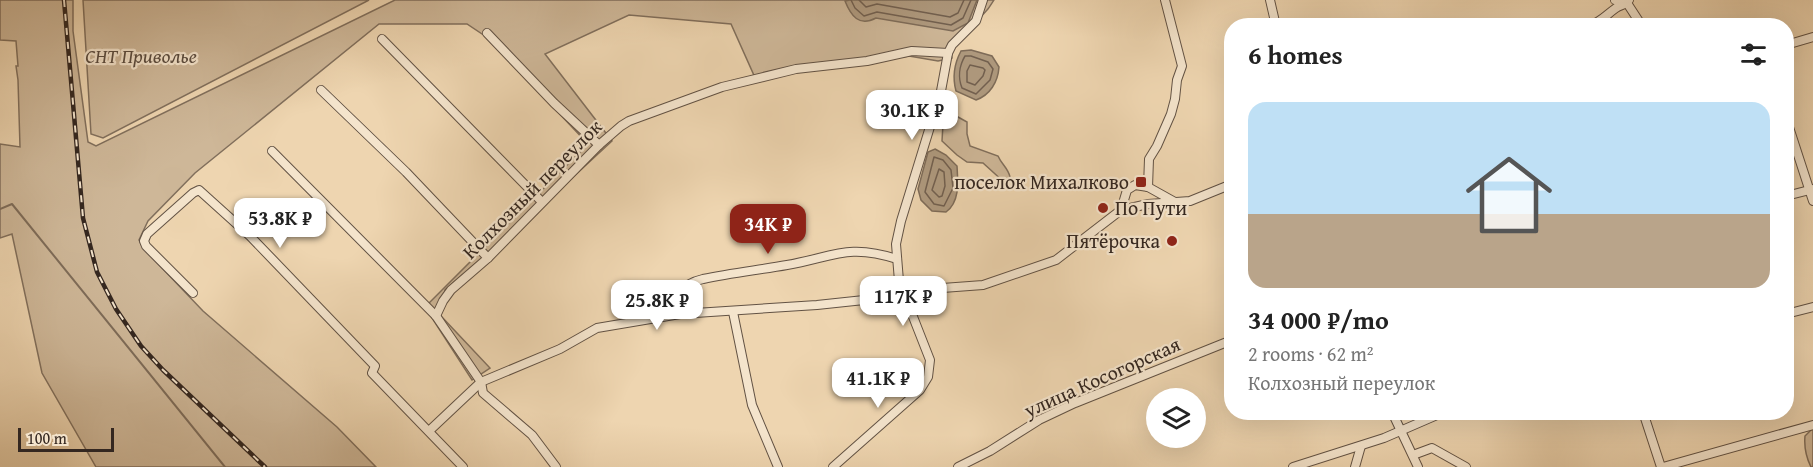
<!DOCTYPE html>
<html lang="en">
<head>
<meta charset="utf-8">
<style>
	body { margin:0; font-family:"Gentium Book Plus",serif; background:#f2f2f2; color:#222; height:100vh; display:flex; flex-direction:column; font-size:22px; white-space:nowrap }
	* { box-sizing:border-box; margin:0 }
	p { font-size:20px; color:#767676 }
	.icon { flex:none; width:33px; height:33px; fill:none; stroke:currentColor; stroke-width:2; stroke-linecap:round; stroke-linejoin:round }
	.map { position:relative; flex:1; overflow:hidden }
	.details { position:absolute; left:1224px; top:18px; width:570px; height:402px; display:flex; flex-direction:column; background:#fff; border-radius:24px; box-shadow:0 6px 24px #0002 }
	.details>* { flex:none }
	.tools { position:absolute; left:1146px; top:388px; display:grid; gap:12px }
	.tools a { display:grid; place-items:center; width:60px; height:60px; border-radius:50%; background:#fff; box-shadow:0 6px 24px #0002; font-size:30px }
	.scale { position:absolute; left:18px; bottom:15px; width:96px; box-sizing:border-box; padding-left:6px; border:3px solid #342720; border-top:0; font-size:16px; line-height:21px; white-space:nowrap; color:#342720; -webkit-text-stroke:4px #f4e4cc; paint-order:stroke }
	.price { position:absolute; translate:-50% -51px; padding:0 14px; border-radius:12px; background:#fff; color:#222; font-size:20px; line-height:39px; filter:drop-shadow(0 2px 3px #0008) }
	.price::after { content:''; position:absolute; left:50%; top:36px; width:18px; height:14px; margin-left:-9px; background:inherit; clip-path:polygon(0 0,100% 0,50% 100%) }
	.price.selected { background:#8f2418; color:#fff }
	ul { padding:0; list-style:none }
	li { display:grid; align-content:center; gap:12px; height:318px; padding:0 24px }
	li span { display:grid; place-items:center; height:186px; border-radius:18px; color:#555 }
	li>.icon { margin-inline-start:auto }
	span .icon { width:108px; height:108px; fill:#fffc; stroke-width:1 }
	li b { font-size:26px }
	h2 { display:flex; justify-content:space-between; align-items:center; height:72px; padding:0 24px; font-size:26px }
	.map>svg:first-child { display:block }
	.green { fill:#ceb798; stroke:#816f5c; stroke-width:1.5 }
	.water { fill:#af9a7f; stroke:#7e6c59; stroke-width:1.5 }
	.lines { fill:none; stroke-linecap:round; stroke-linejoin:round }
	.shore { stroke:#726050; stroke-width:1.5 }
	.stream { stroke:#7e6c59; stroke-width:2 }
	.minor-casing { stroke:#625244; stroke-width:10 }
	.minor { stroke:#f4e4cc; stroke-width:8 }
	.rail-casing { stroke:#342720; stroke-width:4.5 }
	.rail { stroke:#f4e4cc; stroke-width:2; stroke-dasharray:7; stroke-linecap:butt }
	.poi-dot { fill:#8f2418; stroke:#f4e4cc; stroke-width:2 }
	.labels { text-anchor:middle; stroke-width:4.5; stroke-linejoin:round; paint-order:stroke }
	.park-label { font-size:20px; font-style:italic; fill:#5a4b3e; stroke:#f4e4cc }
	.poi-label { font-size:20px; fill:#342720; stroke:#f4e4cc; text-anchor:end }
	.street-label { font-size:20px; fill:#342720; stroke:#f4e4cc }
</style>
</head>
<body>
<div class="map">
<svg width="1813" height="467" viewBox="0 0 1813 467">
	<rect width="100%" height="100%" fill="#eed5b0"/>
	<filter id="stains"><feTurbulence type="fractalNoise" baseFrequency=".00333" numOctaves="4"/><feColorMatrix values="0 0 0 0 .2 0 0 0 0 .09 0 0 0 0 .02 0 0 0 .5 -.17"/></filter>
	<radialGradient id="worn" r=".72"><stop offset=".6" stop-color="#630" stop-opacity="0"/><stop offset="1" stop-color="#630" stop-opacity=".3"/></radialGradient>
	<g class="green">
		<path d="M0 0H73V31L88 142 96 146 395 0H994C983 20 965 28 949 44L952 58 938 61 909 56 798 72 757 82 731 24 629 15 545 54 612 141 545 203 445 290 441 316 490 368 472 380 425 307 588 144 488 38 467 24H379L195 173 148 221 139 240 143 248 203 311 337 427 376 467H96L42 373 12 234 0 238V144L20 147 18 80 16 66H18L16 41 0 40Z"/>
		<path d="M83 0H369L103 138 91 134Z"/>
		<path d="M958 117 967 122V134L970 146 998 156C1002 165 1008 168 1010 177L1005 183 983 163 967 162 957 155 942 141 943 124 951 122Z"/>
		<path d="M1813 428V467H1811C1806 457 1804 447 1805 436Z"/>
	</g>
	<g class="water">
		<path d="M850 0H977L968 23 953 31 876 18C859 27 851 16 845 1Z"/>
		<path d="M971 50 992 56 999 67C998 82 990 95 976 100L956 91C952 76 954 64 961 51Z"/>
		<path d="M935 149 946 155 957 166C958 182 960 202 946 212L932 211 921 200 918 189 928 152Z"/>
	</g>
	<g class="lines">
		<g class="shore">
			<path d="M851 0 855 8 864 16 877 12 951 25 963 18 971 0"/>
			<path d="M859 0 866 7 877 4 950 17 958 13 964 0"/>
			<path d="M971 56 988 62 993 69 990 80 976 94 962 88C958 78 959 66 965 56Z"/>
			<path d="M970 65 983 68 985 70 983 76 975 85 967 82V71Z"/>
			<path d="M934 157 943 160 951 170 953 188 944 206 934 204 925 192Z"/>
			<path d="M939 169 944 172 945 186 942 196 939 197 932 190Z"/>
		</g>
		<path class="stream" d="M0 209 12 204 225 467"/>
		<defs>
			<g id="minor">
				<path d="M1270 0 1276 26"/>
				<path d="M1615 0 1627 3 1642 26"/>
				<path d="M1589 26C1601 22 1606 15 1616 8 1621 5 1625 5 1629 0"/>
				<path d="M487 33 554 103 599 145"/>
				<path d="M382 39 542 202"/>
				<path d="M1786 45 1813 37"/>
				<path d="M321 90 406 172 488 258"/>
				<path d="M1786 118 1813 201"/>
				<path d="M272 151 436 316 481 382 483 393 532 435 556 467"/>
				<path d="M1148 187 1149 159 1157 146 1171 114 1175 99 1177 80 1182 66 1165 0"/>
				<path d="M1786 196 1813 189"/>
				<path d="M1121 210 1127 190 1135 185 1148 187 1175 202"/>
				<path d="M193 293 146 246 144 241 147 234 193 193 199 190 250 236 375 366 372 373 463 467"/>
				<path d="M733 312 752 405 778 467"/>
				<path d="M680 314C678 292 682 284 703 279 731 273 759 270 787 265 833 257 848 243 897 259"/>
				<path d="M1786 314 1813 307"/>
				<path d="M436 316 443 301 451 290 488 258 599 145 621 126 629 121 722 87 796 69 867 61 912 51 948 53"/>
				<path d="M1392 412 1418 467"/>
				<path d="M1643 412 1661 467"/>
				<path d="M429 431 481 382 560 349 597 328 680 314 817 305 864 300 902 291 983 285 1056 260 1121 210 1148 204 1190 201 1232 184"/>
				<path d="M1413 455 1432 448 1466 467"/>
				<path d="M833 467 920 390 928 377 930 360 899 281 896 244 901 221 941 91 948 53 952 45 976 21 983 0"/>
				<path d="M958 467 990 451 1039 420 1075 403 1232 340"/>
				<path d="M1293 467 1384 438 1444 412"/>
				<path d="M1355 467 1361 446"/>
				<path d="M1663 467 1813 425"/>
			</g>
		</defs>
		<use href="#minor" class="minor-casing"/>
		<use href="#minor" class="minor"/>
		<defs>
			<path id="rail" d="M64 0 83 218 97 272 116 309 141 346 163 370 265 467"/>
		</defs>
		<use href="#rail" class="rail-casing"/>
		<use href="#rail" class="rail"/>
	</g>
	<g class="poi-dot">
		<rect x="1135" y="176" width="12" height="12" rx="3"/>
		<circle cx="1103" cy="208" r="6"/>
		<circle cx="1172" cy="241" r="6"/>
	</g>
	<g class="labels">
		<g class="park-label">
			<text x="141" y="63">СНТ Приволье</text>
		</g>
		<g class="poi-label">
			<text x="1129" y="189">поселок Михалково</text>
			<text x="1115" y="215" text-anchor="start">По Пути</text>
			<text x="1160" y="248">Пятёрочка</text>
		</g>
		<g class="street-label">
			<text transform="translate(532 189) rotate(-45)" y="7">Колхозный переулок</text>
			<text transform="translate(1102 377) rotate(-24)" y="7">улица Косогорская</text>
		</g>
	</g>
	<rect width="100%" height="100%" filter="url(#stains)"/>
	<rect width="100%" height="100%" fill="url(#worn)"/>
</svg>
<div class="tools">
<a><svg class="icon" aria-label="layers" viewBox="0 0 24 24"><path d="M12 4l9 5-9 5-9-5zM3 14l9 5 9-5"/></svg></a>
</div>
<div class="scale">100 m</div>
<b class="price" style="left:912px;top:141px">30.1K ₽</b>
<b class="price" style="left:280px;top:249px">53.8K ₽</b>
<b class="price selected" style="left:768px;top:255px">34K ₽</b>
<b class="price" style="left:903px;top:327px">117K ₽</b>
<b class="price" style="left:657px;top:331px">25.8K ₽</b>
<b class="price" style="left:878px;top:409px">41.1K ₽</b>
<section class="details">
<h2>6 homes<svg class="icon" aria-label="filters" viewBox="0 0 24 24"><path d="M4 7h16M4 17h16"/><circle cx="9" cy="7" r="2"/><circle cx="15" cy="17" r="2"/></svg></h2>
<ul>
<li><span style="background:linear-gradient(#bfe0f5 60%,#b9a48a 0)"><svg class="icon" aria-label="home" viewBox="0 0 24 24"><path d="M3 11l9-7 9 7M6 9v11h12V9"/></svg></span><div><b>34 000 ₽/mo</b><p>2 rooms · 62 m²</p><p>Колхозный переулок</p></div></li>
</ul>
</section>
</div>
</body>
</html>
